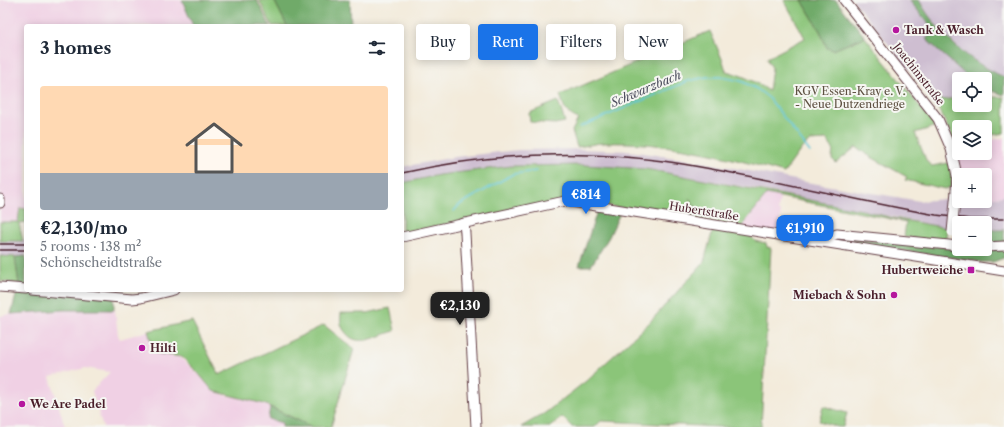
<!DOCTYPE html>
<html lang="en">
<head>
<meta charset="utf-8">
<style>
	body { margin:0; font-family:"Libre Caslon Text",serif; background:#f6f6f7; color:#1f2937; height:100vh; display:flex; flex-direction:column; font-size:15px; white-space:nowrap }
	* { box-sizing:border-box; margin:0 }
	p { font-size:13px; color:#747a83 }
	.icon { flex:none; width:22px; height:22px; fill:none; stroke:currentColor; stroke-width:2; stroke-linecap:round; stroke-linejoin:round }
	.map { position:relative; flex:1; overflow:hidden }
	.panel { position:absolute; left:24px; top:24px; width:380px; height:268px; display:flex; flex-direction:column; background:#fff; border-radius:4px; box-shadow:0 2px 10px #0003 }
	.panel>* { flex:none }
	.guide { position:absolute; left:416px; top:24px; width:380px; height:36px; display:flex; gap:8px }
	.buttons { position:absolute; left:952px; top:72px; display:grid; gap:8px }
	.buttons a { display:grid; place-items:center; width:40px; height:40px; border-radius:4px; background:#fff; box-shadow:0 2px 10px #0003; font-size:20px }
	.price { position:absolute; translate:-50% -34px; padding:0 9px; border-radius:8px; background:#1a73e8; color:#fff; font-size:13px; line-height:26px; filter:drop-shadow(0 1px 2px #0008) }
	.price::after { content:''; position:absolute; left:50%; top:24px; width:12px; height:9px; margin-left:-6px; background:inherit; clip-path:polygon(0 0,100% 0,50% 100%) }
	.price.on { background:#222; color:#fff }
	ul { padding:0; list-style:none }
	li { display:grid; align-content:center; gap:8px; height:212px; padding:0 16px }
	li+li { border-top:1px solid #e0e1e3 }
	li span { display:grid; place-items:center; height:124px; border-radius:4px; color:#555 }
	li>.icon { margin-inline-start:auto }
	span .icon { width:72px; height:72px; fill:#fffc; stroke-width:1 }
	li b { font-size:17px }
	h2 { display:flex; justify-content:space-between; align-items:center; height:48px; padding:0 16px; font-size:17px }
	.pill { padding:0 14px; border-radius:4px; background:#fff; box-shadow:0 2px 10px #0003; font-size:14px; line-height:36px }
	.pill.on { background:#1a73e8; color:#fff }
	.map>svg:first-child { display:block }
	.built { fill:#f0d0e4 }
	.industrial { fill:#cebed1 }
	.green { fill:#8bc579; stroke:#6a7252 }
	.forest { fill:#70aa69; stroke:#5d644a }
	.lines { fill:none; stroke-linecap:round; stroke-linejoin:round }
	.stream { stroke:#5ec7da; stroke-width:1.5 }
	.secondary-casing { stroke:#633e45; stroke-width:11 }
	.secondary { stroke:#fff; stroke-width:9 }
	.rail { stroke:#4a1f2b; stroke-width:1.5 }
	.secondary-bridge-casing { stroke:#633e45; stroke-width:11; stroke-linecap:butt }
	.secondary-bridge { stroke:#fff; stroke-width:9 }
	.poi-dot { fill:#b5179e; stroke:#f6f6f2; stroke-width:1.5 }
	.labels { text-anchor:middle; stroke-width:4; stroke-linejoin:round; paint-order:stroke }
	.poi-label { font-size:11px; font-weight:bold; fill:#4a1f2b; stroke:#f6f6f2; text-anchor:start }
	.street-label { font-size:11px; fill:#4a1f2b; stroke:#f6f6f2 }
	.park-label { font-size:11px; fill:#5e5142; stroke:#f6f6f2 }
	.water-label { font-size:12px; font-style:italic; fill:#505160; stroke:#f6f6f2 }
</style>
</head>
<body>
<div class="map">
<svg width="1004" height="427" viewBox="0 0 1004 427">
	<rect width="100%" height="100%" fill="#f6f6f2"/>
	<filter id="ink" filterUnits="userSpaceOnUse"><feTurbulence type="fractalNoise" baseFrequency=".025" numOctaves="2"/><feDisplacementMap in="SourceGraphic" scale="8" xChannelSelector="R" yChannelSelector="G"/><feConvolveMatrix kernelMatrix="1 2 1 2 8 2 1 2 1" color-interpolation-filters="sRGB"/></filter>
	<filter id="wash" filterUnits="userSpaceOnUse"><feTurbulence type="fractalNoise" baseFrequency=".012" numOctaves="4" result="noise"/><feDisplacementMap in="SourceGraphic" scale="16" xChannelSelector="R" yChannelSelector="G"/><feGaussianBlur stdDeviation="0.9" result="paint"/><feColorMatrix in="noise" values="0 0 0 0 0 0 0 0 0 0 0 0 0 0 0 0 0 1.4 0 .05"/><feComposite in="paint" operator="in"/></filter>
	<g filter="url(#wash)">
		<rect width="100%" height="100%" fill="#f3ebdb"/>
		<g class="built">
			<path d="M0 0H182L193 26H26V209H20L19 223 0 222Z"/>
			<path d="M1004 138V196L985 198V175H959L953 150 959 148V153H985V141Z"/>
			<path d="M766 194 780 197 778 210 781 212 778 234 742 229 745 222 765 197Z"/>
			<path d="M64 310H115L118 335 120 339 148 331 154 353 181 358 198 374 213 391 227 396 243 398 270 407 268 419 282 423V427H103L92 391 110 372 85 368 50 377 65 427H0V316L11 314Z"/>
		</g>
		<g class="industrial">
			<path d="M853 0H909L936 32 927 39 970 79H959V98L933 100Z"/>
			<path d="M919 0H1004V77L985 68 969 57 949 39 929 16Z"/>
			<path d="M580 149 630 151 703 162 806 182 920 201 945 199H959V201H985V198L1004 196V230H985V223H959V229L947 228 768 191 646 169 585 165 512 166 439 175 402 183V167L455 157 518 150Z"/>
			<path d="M26 240V256H0V241Z"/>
		</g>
		<g class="green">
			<path d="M259 0H274L287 26H272Z"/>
			<path d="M784 0H802L820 31 827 48 833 50 865 37 933 123 934 127 915 133 927 162 932 166 948 163 951 172 952 187 945 189 905 180 907 177 871 157 856 147 836 163 832 159 833 149 827 140 810 141 802 148 784 173C726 156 665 141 604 143 595 143 586 146 577 147L572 131 578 119C564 112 565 109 560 95L710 31 723 61 726 71C742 75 755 81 769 91L772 68 767 58 805 38Z"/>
			<path d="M985 97H1004V133L985 136V127H959V141L953 140 941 113 932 101 959 98V105H985Z"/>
			<path d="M558 101 565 122 555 124 530 122 529 113Z"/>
			<path d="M585 165 646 169 862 210 893 218 947 228 946 238 941 241 904 237 906 222 766 194 765 197 745 222 742 229 706 219 689 198 705 220 567 200 402 233V183L439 175 512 166Z"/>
			<path d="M20 208 26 209V222L19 223 23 241H0V222H18Z"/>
			<path d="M714 226 746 231 755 241 766 243 767 247 771 248 761 427H720L601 421 595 427H572L562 417 550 427H521L545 413 586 381 649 323 704 262Z"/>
			<path d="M0 256 15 257 19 284 0 281Z"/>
			<path d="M390 308 395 331C379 335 358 349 346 333 340 326 340 321 341 313H367Z"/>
			<path d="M192 321 219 375 324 325 354 349 331 427H312L264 404 213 391 199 374 182 357 155 353 148 331Z"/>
			<path d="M823 406 847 413 843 427H838L819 421Z"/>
		</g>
		<g class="forest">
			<path d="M182 0H257L270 26H193Z"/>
			<path d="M274 0H350L351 26H287Z"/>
			<path d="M802 0H836L865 37 833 50 827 48 820 31Z"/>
			<path d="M909 0H919C937 33 969 62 1004 77V95L985 89V79H970L926 39 935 31Z"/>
			<path d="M598 208 621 211 609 237 591 266H579Z"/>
			<rect x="985" y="230" width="19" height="13"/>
			<path d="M837 236C869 239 901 243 933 246 958 248 978 252 1004 248V258L993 262H980L830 240Z"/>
			<path d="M26 256V290H114V310H63L11 314 19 284 15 257Z"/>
			<path d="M270 407 312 427H282V423L268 419Z"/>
		</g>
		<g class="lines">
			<g class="stream">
				<path d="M580 127 688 81 707 77H721L741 81 757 89 769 98 810 152"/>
				<path d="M454 211 459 205 513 174 537 171"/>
			</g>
		</g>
	</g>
	<g filter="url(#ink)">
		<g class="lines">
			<defs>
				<g id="secondary">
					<path d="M844 0 938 119 951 149 955 166 957 176 956 191"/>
					<path d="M0 199V203"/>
					<path d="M464 223 465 233 476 427"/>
					<path d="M402 237 565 201 1004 271"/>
					<path d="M825 241V238L837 234 959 246"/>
					<path d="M985 247 1004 246"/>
					<path d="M0 287 26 289"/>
					<path d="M32 290 132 299 141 298 174 290"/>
				</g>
			</defs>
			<use href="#secondary" class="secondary-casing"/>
			<use href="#secondary" class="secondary"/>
			<g class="rail">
				<path d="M402 173C487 154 576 149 663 161 755 174 845 199 936 215L970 219H1004"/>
				<path d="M0 244H26"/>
				<path d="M0 250H26"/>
			</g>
			<defs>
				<path id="secondary-bridge" d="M952 232 956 191"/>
			</defs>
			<use href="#secondary-bridge" class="secondary-bridge-casing"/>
			<use href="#secondary-bridge" class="secondary-bridge"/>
		</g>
	</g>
	<g class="poi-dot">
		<circle cx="896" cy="30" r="4"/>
		<rect x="967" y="266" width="8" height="8" rx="2"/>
		<circle cx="894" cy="295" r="4"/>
		<circle cx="142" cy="348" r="4"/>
		<circle cx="22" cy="404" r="4"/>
	</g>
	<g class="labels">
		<g class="poi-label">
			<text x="904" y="34">Tank &amp; Wasch</text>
			<text x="963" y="274" text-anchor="end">Hubertweiche</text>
			<text x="886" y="299" text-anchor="end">Miebach &amp; Sohn</text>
			<text x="150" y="352">Hilti</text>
			<text x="30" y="408">We Are Padel</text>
		</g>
		<g class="street-label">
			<text transform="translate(919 74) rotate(52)" y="4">Joachimstraße</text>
			<text transform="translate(704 211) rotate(9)" y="4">Hubertstraße</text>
		</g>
		<g class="park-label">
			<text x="850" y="95">KGV Essen-Kray e. V.<tspan x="850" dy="13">- Neue Dutzendriege</tspan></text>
		</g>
		<g class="water-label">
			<text transform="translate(646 89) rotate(-23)" y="4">Schwarzbach</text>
		</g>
	</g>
</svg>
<div class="buttons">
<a><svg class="icon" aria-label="locate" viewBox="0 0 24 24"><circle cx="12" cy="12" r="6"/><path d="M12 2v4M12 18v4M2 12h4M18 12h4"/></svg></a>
<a><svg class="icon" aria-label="layers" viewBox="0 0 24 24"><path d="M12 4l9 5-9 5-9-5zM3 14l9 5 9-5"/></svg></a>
<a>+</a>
<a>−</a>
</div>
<b class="price" style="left:586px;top:215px">€814</b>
<b class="price" style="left:805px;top:249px">€1,910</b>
<b class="price on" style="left:460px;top:326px">€2,130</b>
<div class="guide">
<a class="pill">Buy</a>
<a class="pill on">Rent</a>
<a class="pill">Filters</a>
<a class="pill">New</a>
</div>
<section class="panel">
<h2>3 homes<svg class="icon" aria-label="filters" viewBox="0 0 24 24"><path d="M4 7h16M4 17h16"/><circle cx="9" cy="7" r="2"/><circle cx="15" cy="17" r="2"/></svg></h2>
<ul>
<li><span style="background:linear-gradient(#ffd9b3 70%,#9aa5b1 0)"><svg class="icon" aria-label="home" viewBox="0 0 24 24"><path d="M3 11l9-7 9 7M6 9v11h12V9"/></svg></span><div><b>€2,130/mo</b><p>5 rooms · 138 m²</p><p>Schönscheidtstraße</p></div></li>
</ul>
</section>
</div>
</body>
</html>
